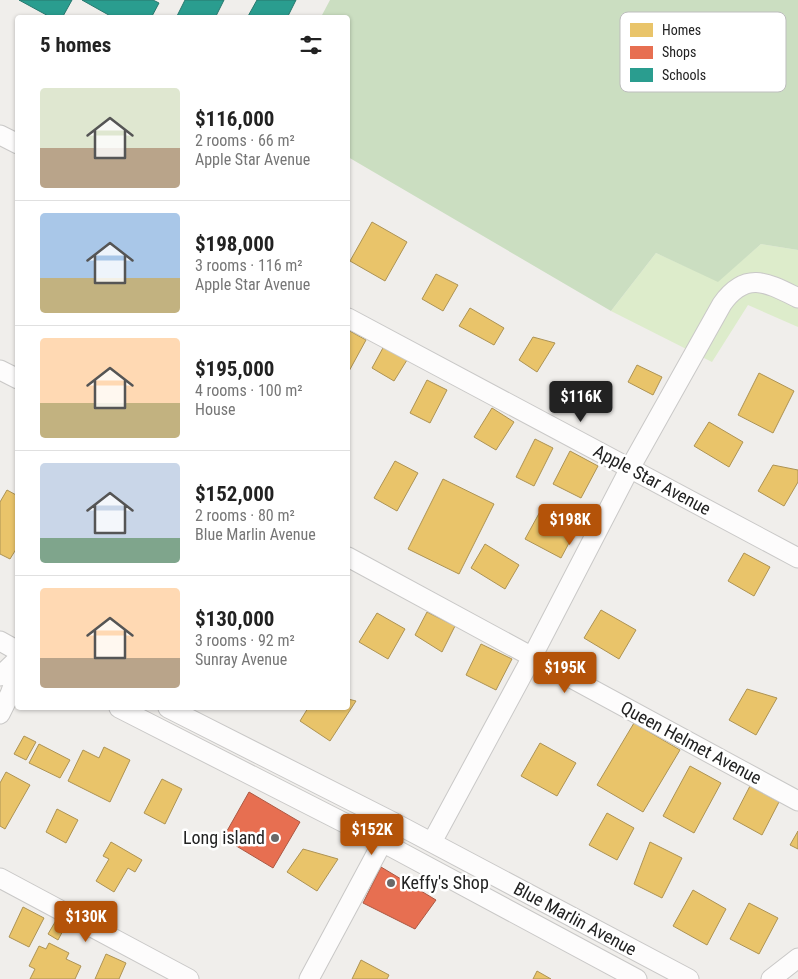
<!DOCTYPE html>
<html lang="en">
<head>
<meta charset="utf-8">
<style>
	body { margin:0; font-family:"Roboto Condensed",sans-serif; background:#f6f6f6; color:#222; height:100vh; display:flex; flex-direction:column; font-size:19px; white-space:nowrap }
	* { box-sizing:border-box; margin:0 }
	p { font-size:16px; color:#767676 }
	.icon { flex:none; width:28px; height:28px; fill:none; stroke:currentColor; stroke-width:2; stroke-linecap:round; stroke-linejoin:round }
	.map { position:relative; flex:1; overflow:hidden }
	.details { position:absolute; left:15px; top:15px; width:335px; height:695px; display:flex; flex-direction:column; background:#fff; border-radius:5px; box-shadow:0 1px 4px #0004 }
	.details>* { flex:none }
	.price { position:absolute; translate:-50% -42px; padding:0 11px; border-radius:5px; background:#b45309; color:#fff; font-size:16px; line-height:32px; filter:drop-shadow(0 1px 2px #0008) }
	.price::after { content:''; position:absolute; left:50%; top:30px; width:15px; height:11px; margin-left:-8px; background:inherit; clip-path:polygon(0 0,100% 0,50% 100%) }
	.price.current { background:#222; color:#fff }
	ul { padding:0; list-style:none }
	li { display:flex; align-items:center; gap:15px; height:125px; padding:0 25px }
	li+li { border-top:1px solid #e0e0e0 }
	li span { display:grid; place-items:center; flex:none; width:140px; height:100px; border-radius:5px; color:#555 }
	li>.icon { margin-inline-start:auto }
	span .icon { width:60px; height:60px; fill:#fffc; stroke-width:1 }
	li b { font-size:21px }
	h2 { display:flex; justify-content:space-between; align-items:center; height:60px; padding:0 25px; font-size:21px }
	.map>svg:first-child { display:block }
	.grass { fill:#ddeccb }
	.forest { fill:#cbdec1 }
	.homes { fill:#e9c46a; stroke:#ad9354 }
	.shops { fill:#e76f51; stroke:#ac5843 }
	.schools { fill:#2a9d8f; stroke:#28786e }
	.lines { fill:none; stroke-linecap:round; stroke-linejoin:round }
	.minor-casing { stroke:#c9c8c7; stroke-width:21 }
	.minor { stroke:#fdfcfc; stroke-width:19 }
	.poi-dot { fill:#6a6968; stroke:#fff; stroke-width:2 }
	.labels { text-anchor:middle; stroke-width:5; stroke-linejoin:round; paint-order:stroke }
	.street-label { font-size:18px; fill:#222; stroke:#fff }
	.poi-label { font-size:18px; fill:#222; stroke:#fff; text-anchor:end }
	.key { fill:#fff; stroke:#bdbdbd; stroke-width:1 }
	.key-label { font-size:14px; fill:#222 }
</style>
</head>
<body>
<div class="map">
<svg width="798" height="979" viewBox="0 0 798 979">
	<rect width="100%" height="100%" fill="#f0eeeb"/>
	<path class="grass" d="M761 244 798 250V327L748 305 712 362 611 311 656 253 718 281Z"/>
	<path class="forest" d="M330 0H798V250L761 244 718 282 656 253 611 311 348 157V18L321 17Z"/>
	<g class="homes">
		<path d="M372 222 407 242 385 281 350 261Z"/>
		<path d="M436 274 458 285 443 311 422 299Z"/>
		<path d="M470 308 504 328 494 345 459 326Z"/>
		<path d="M348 330 366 340 348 373Z"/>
		<path d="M533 337 555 343 537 372 519 360Z"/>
		<path d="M384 346 407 360 394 381 372 368Z"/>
		<path d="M637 365 662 377 653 395 628 382Z"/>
		<path d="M759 373 794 391 773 433 738 415Z"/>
		<path d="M427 380 447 390 430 423 410 413Z"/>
		<path d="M492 408 514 422 496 450 474 437Z"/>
		<path d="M709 422 743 442 729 467 694 446Z"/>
		<path d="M535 439 553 448 534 486 516 477Z"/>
		<path d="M570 451 598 466 581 498 553 484Z"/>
		<path d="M395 461 418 473 397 511 374 498Z"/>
		<path d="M773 465 798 470V482L784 506 758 491Z"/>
		<path d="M443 479 494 504 459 574 408 549Z"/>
		<path d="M7 490 18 496V546L10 559 0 554V502Z"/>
		<path d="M542 508 577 528 561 558 525 539Z"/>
		<path d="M485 544 519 565 505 589 471 568Z"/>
		<path d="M744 553 770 567 754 596 728 581Z"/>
		<path d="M601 610 636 630 619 659 584 638Z"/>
		<path d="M427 612 455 626 442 652 415 635Z"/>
		<path d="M377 613 405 629 388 659 359 642Z"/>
		<path d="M481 644 512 659 496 690 466 675Z"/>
		<path d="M747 689 777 698 756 735 729 720Z"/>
		<path d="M348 699 356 701 330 741 300 721 308 708H348Z"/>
		<path d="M634 723 680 750 643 812 597 785Z"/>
		<path d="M24 736 36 742 26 760 14 754Z"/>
		<path d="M540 743 576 763 557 796 521 776Z"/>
		<path d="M39 744 70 760 60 778 29 763Z"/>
		<path d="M104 747 130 760 110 802 68 781 83 750 99 758Z"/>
		<path d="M690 766 721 783 694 833 663 816Z"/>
		<path d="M6 772 30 785 5 829 0 826V783Z"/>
		<path d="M162 779 182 789 165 824 144 813Z"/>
		<path d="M750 786 779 802 762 835 733 819Z"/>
		<path d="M57 809 78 820 66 843 46 832Z"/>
		<path d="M607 813 634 828 617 860 589 845Z"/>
		<path d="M798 831V849L790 845Z"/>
		<path d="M111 842 142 860 135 872 128 868 114 892 96 881 109 859 103 856Z"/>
		<path d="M650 842 682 858 662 898 634 884Z"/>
		<path d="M303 849 338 859 317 891 287 872Z"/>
		<path d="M693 890 726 909 707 945 673 926Z"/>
		<path d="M749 903 778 918 759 954 730 939Z"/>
		<path d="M23 907 44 918 29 947 9 937Z"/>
		<path d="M58 917 67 923 58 940 48 934Z"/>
		<path d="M49 943 69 953 66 959 81 966 75 979H30L35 969 29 966 39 946 46 949Z"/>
		<path d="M106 954 126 963 119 979H95Z"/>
		<path d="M361 960 389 975 387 979H352Z"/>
		<path d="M537 971 551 979H533Z"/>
	</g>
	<g class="shops">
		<path d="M249 792 300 822 273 868 223 838Z"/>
		<path d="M381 867 436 900 415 929 363 903Z"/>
	</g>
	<g class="schools">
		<path d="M19 0H72L62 18H52Z"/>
		<path d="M82 0H153L159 3 151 18H114Z"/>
		<path d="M185 0H224L215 18H180L177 16Z"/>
		<path d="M257 0H296L287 18H247Z"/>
	</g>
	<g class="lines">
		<defs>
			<g id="minor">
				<path d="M0 135 18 144"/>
				<path d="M348 318 798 558"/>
				<path d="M0 370 18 379"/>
				<path d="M348 557 798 801"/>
				<path d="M0 641 18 651"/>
				<path d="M0 676 18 659"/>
				<path d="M119 708 382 842 637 979"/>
				<path d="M168 708 393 822 689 979"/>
				<path d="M0 714 10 694 18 672"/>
				<path d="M432 842 532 657 630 468 722 304C746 270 768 283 798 298"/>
				<path d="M0 878 189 979"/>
				<path d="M309 979 388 832"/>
				<path d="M771 979 798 958"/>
			</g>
		</defs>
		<use href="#minor" class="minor-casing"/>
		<use href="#minor" class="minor"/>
	</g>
	<g class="poi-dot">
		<circle cx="275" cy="838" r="5"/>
		<circle cx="391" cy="883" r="5"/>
	</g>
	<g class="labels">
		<g class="street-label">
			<text transform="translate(652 480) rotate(28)" y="6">Apple Star Avenue</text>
			<text transform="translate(691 743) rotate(28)" y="6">Queen Helmet Avenue</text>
			<text transform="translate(575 919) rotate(28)" y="6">Blue Marlin Avenue</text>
		</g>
		<g class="poi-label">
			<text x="265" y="844">Long island</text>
			<text x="401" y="889" text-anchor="start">Keffy's Shop</text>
		</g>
	</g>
	<rect x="620" y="12" width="166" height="80" rx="8" class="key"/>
	<rect x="630" y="23" width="23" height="14" fill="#e9c46a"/>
	<rect x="630" y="46" width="23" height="13" fill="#e76f51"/>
	<rect x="630" y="68" width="23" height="14" fill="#2a9d8f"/>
	<g class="key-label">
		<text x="662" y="35">Homes</text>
		<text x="662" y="57">Shops</text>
		<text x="662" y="80">Schools</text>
	</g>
</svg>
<b class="price current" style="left:581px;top:423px">$116K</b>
<b class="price" style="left:570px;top:546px">$198K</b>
<b class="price" style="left:565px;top:694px">$195K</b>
<b class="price" style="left:372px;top:856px">$152K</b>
<b class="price" style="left:86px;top:943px">$130K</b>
<section class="details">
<h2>5 homes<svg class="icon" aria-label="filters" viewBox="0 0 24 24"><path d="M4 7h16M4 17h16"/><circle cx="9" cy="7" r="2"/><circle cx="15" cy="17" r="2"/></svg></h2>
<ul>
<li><span style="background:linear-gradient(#dfe7d0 60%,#b9a48a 0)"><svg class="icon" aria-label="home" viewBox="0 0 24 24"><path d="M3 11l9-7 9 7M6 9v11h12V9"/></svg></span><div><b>$116,000</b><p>2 rooms · 66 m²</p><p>Apple Star Avenue</p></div></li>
<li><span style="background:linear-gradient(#a9c7e8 65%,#c2b280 0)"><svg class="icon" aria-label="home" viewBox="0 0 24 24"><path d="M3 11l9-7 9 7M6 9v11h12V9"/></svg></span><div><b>$198,000</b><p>3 rooms · 116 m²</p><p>Apple Star Avenue</p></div></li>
<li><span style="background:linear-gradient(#ffd9b3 65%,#c2b280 0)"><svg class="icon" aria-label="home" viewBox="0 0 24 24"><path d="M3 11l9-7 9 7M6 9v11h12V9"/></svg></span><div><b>$195,000</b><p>4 rooms · 100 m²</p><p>House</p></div></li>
<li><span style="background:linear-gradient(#c9d6e8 75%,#7fa58c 0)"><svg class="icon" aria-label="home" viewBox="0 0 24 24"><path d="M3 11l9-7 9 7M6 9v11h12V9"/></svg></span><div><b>$152,000</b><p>2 rooms · 80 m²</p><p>Blue Marlin Avenue</p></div></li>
<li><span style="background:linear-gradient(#ffd9b3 70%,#b9a48a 0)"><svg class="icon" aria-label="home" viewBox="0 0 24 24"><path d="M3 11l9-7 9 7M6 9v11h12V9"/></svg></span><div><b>$130,000</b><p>3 rooms · 92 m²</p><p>Sunray Avenue</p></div></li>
</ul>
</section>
</div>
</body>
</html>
